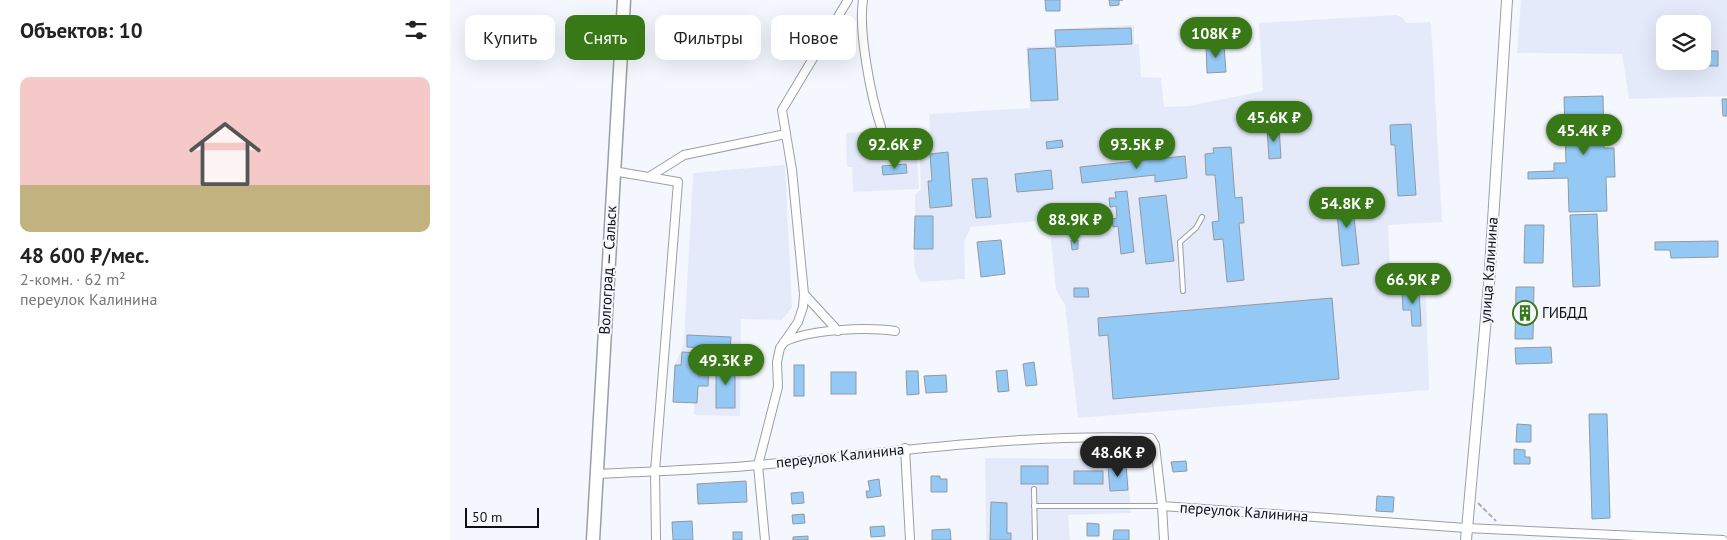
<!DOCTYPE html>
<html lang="ru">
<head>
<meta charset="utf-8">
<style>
	body { margin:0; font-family:"PT Sans",sans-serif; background:#f6f6f6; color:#222; height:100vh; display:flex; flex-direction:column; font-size:19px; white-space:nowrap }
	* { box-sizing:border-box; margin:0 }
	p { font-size:16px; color:#767676 }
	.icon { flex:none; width:28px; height:28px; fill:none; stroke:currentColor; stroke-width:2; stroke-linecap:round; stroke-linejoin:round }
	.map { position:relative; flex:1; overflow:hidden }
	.details { display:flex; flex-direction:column; background:#fff; width:450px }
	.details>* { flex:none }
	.hud { position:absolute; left:15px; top:15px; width:475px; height:45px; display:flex; gap:10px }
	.buttons { position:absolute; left:1206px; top:15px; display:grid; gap:10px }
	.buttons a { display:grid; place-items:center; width:55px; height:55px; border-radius:10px; background:#fff; box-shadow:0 5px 20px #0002; font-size:25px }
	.scale { position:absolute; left:15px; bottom:12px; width:74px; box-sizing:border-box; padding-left:5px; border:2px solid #0f1013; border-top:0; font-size:14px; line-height:18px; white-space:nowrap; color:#0f1013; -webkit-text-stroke:4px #f4f7fe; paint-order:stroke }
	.price { position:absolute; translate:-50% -42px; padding:0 11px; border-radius:18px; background:#387816; color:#fff; font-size:16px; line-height:32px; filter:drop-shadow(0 1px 2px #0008) }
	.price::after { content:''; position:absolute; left:50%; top:30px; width:15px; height:11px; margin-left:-8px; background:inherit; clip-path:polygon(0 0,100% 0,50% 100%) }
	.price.active { background:#222; color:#fff }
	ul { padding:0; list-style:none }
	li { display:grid; align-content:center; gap:10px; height:265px; padding:0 20px }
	li span { display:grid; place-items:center; height:155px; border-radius:10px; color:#555 }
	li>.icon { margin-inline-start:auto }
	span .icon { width:90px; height:90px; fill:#fffc; stroke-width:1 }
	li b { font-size:21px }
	h2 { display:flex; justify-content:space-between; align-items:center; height:60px; padding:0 20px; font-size:21px }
	.chip { padding:0 18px; border-radius:10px; background:#fff; box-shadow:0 5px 20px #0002; font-size:18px; line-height:45px }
	.chip.active { background:#387816; color:#fff }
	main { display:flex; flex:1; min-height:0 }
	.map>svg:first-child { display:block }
	.built { fill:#e5eafb; fill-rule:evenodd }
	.building { fill:#94c9f6; stroke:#9299a0 }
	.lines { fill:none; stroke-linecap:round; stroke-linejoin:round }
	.service-casing { stroke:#9b9ea7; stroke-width:6 }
	.minor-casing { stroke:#9b9ea7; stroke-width:10 }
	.tertiary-casing { stroke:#9b9ea7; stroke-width:12 }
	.primary-casing { stroke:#9b9ea7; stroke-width:15 }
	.path { stroke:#abadb3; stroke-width:2; stroke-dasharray:5 2.5; stroke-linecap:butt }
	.service { stroke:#fff; stroke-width:4 }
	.minor { stroke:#fff; stroke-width:8 }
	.tertiary { stroke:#fff; stroke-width:10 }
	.primary { stroke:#fff; stroke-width:12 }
	.labels { text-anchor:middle; stroke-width:4; stroke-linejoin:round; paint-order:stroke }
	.street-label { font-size:15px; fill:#0f1013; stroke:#f4f7fe }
	.poi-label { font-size:15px; fill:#0f1013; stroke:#f4f7fe; text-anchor:start }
</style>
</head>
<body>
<main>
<section class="details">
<h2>Объектов: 10<svg class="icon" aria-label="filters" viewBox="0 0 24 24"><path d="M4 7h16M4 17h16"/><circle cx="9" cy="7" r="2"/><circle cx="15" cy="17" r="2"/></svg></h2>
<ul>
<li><span style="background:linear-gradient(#f6c9c9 70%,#c2b280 0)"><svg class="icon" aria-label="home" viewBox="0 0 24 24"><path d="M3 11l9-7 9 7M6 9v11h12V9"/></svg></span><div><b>48 600 ₽/мес.</b><p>2-комн. · 62 m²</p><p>переулок Калинина</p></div></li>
</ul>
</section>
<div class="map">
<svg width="1277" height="540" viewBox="0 0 1277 540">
	<rect width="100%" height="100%" fill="#f4f7fe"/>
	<g class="built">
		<path d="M1071 0H1277V96L1179 99 1172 54 1067 53ZM1215 24H1252V61H1215Z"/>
		<path d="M947 15 953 18 956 23 981 22 992 222 938 225 940 269 975 267 979 390 628 418 615 305 606 290 599 220 521 227 514 242 515 279 471 282 466 274 464 265 465 195 471 189 469 143 481 142 479 114 580 108 576 47 604 46V29L684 25V44H689L691 77 711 78 714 107 739 106 813 91 809 23Z"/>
		<path d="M465 128 469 189 403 192 402 167H397L396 133Z"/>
		<path d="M335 165 342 307 332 320 291 319 290 416 244 415V403L223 402 225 365 234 343 243 173Z"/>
		<path d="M535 458 677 459 681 513 618 515 620 540H536Z"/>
	</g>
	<g class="building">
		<path d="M595 0H610V11H596Z"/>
		<path d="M659 0H673H669V5L660 6Z"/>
		<path d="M681 28 682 44 606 47 605 30Z"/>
		<path d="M774 45 776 72 757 73 756 46Z"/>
		<path d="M605 48 608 100 581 101 578 49Z"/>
		<path d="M1252 51H1268V66H1224V61H1252Z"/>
		<path d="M1153 96 1154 148H1164L1165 177H1156L1157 211 1119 212 1118 178 1078 179V172L1104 171V163H1116L1114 97Z"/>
		<path d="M1272 99H1277V116H1273Z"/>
		<path d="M961 124 966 195 948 196 945 145H941L940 125Z"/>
		<path d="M829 127 831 158 819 159 817 128Z"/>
		<path d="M612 140 613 147 597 149 596 142Z"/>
		<path d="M781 147 785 198 792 197 794 223H789L794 280 777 282 773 239 764 240 762 222 769 221 765 175H756L755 154 764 153 763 148Z"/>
		<path d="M498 152 502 206 480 208 478 181H482L480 154Z"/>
		<path d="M735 156 737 178 705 182V175L632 183 630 167Z"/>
		<path d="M456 164 457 173 433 175 432 166Z"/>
		<path d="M601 170 603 189 567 192 565 174Z"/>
		<path d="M537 178 541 217 526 218 522 179Z"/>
		<path d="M896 190 897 198H902L909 264 892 266 885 191Z"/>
		<path d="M677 191 684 252 671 254 668 226 663 227 662 219 667 218 666 206 660 207 659 198H666L665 192Z"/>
		<path d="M716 195 724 261 696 264 689 198Z"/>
		<path d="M1147 214 1150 286 1123 287 1120 215Z"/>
		<path d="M465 216H483V249H464Z"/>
		<path d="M1075 225H1094L1093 263H1074Z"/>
		<path d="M551 240 555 274 531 277 527 242Z"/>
		<path d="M621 240H628V249L622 250Z"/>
		<path d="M1268 241V257L1221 258 1220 250H1205V242Z"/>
		<path d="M1066 287H1084L1083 339H1065Z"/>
		<path d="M624 288H638L639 297H624Z"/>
		<path d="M969 289 971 326H962L961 310H953L952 290Z"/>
		<path d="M882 298 889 379 663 399 658 335 649 336 648 318Z"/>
		<path d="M237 335 281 337 280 349 237 347Z"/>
		<path d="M1101 347 1102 363 1066 364 1065 348Z"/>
		<path d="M232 352 249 353 248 376H251L252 368 259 369 258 386H248L247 403 223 402 225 365H231Z"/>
		<path d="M584 362 587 385 576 386 573 364Z"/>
		<rect x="266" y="365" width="19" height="43"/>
		<rect x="344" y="365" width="10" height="31"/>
		<path d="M557 370 559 391 548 392 546 371Z"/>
		<path d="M456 371H468L469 394 457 395Z"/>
		<rect x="381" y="372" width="25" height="22"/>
		<path d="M496 375 497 392 476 393 474 376Z"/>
		<path d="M1139 414H1157L1160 518 1142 519Z"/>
		<path d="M1067 424 1081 425V442H1066Z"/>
		<path d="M1064 449 1075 450V457H1080V464H1064Z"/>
		<path d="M736 461 737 471 723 472 721 462Z"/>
		<path d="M676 465 678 490 660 491 658 467Z"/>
		<rect x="571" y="466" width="27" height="18"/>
		<rect x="624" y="471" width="29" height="13"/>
		<path d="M481 476H490V479H497V492H481Z"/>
		<path d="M429 479 431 496 417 498 416 491H420L418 481Z"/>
		<path d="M296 481 297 502 248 504 247 484Z"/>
		<path d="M353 492 354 503 342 504 341 493Z"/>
		<path d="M927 496 944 497 943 512 926 511Z"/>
		<path d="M541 502 557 503V533H561V540H540Z"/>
		<path d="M354 514 355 523 343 524 342 515Z"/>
		<path d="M242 521 243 540H223L222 522Z"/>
		<path d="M637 523 649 524V536H637Z"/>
		<path d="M434 526 435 536 421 537 420 527Z"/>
		<path d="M500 529 501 540H482V530Z"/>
		<path d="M664 530H679V540H663Z"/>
		<rect x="283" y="532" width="9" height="8"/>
		<path d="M358 536V540H343V537Z"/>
	</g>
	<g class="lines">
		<defs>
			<g id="service">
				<path d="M733 291 730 242 746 228 752 217"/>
				<path d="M584 489 585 540"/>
				<path d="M584 506H712"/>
			</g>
			<g id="minor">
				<path d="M413 0C408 31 421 97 431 127"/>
				<path d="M163 171 228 182 205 471 206 540"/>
				<path d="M199 177 234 155 336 134"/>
				<path d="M354 294 388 331"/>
				<path d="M334 342C360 329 417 327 445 331"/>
				<path d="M455 448 460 540"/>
				<path d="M147 474C201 471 255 470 309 465 440 453 570 433 701 438L705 445 712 506 1016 528 1273 540"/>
				<path d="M712 506 714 540"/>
				<path d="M315 540 308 465 328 387 327 362 330 348 348 322 353 307 354 294 342 170 332 110 398 0"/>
			</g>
			<path id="tertiary" d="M1016 540 1039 284 1057 0"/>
			<path id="primary" d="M143 540 174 0"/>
		</defs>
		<use href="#service" class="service-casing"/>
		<use href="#minor" class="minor-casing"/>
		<use href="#tertiary" class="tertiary-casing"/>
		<use href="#primary" class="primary-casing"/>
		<path class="path" d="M1028 503 1046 521"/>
		<use href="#service" class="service"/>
		<use href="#minor" class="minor"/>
		<use href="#tertiary" class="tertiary"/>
		<use href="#primary" class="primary"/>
	</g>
	<defs>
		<symbol id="building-ring" viewBox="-11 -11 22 22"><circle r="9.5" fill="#f4f7fe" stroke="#387816" stroke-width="1.5"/><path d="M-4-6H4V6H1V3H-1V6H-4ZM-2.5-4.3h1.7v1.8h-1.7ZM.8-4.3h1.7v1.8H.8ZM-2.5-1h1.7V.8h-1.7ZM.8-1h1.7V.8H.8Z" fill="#387816"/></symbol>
	</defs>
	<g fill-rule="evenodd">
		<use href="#building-ring" x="1061" y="299" width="28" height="28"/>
	</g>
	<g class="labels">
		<g class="street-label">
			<text transform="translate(158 270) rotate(-87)" y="5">Волгоград — Сальск</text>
			<text transform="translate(1039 270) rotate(-86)" y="5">улица Калинина</text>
			<text transform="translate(390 456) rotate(-6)" y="5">переулок Калинина</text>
			<text transform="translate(794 512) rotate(4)" y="5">переулок Калинина</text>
		</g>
		<g class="poi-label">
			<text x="1092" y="318">ГИБДД</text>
		</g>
	</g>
</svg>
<div class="buttons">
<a><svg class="icon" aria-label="layers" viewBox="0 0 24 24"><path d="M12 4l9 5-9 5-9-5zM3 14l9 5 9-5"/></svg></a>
</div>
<div class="scale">50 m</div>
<b class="price" style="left:766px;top:59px">108K ₽</b>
<b class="price" style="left:824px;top:143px">45.6K ₽</b>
<b class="price" style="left:1134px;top:156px">45.4K ₽</b>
<b class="price" style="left:445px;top:170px">92.6K ₽</b>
<b class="price" style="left:687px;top:170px">93.5K ₽</b>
<b class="price" style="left:897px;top:229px">54.8K ₽</b>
<b class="price" style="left:625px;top:245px">88.9K ₽</b>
<b class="price" style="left:963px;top:305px">66.9K ₽</b>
<b class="price" style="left:276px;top:386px">49.3K ₽</b>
<b class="price active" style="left:668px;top:478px">48.6K ₽</b>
<div class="hud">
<a class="chip">Купить</a>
<a class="chip active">Снять</a>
<a class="chip">Фильтры</a>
<a class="chip">Новое</a>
</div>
</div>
</main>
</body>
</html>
